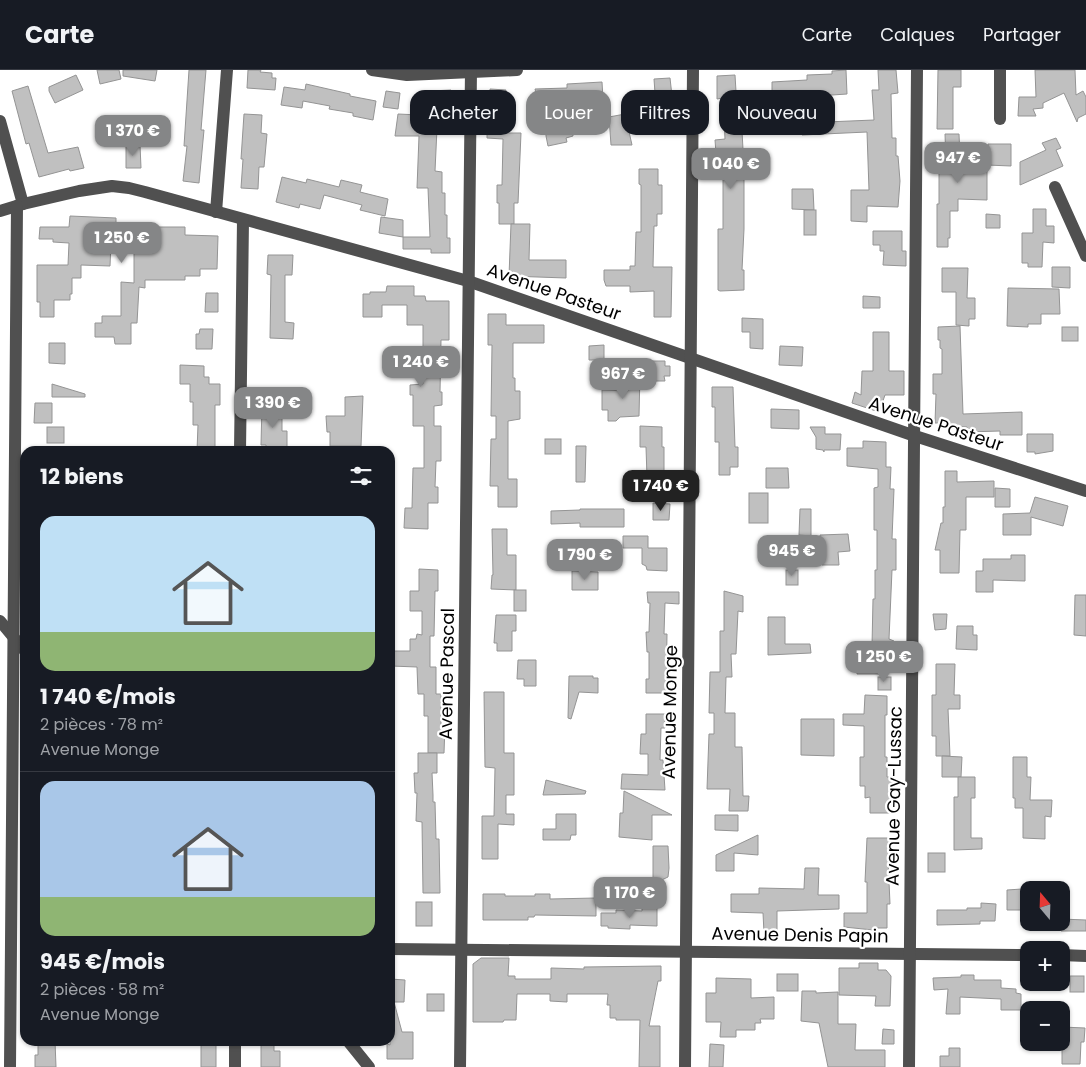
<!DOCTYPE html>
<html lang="fr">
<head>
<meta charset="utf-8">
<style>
	body { margin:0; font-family:Poppins,sans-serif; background:#242831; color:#f1f3f6; height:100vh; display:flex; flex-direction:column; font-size:19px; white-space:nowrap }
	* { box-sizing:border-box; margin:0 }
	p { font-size:16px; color:#9ea1a6 }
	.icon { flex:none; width:28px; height:28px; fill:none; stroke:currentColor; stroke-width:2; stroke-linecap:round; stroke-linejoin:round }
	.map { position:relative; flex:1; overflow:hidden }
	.side { position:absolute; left:20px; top:376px; width:375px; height:600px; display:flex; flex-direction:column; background:#171b24; border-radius:15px; box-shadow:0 1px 4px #0004 }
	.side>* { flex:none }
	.guide { position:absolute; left:410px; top:20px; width:475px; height:45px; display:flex; gap:10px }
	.needle { width:32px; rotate:341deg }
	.controls { position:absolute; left:1020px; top:811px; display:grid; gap:10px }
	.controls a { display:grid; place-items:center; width:50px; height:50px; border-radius:10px; background:#171b24; box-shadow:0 1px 4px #0004; font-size:25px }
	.price { position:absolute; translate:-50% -42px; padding:0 11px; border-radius:10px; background:#858687; color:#fff; font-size:16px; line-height:32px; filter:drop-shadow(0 1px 2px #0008) }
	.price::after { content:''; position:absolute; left:50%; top:30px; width:15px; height:11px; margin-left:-8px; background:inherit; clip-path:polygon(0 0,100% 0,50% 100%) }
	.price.on { background:#222; color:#fff }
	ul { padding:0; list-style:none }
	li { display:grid; align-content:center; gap:10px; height:265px; padding:0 20px }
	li+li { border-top:1px solid #363941 }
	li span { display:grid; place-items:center; height:155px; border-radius:15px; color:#555 }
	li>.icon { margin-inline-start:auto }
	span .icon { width:90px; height:90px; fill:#fffc; stroke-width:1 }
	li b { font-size:21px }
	h2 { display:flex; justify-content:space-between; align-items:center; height:60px; padding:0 20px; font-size:21px }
	.pill { padding:0 18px; border-radius:15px; background:#171b24; box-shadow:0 1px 4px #0004; font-size:18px; line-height:45px }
	.pill.on { background:#858687; color:#fff }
	header { display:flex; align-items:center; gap:30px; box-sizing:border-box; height:70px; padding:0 25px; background:#171b24; border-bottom:1px solid #363941 }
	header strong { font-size:24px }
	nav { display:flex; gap:28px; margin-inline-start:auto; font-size:18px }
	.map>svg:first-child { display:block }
	.building { fill:#c0c0c0; stroke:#949494 }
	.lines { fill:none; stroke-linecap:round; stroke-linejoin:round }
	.minor { stroke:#505050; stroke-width:12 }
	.labels { text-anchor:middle; stroke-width:4.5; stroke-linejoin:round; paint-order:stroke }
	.street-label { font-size:18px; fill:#000; stroke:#fff }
</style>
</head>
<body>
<header>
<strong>Carte</strong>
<nav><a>Carte</a><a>Calques</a><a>Partager</a></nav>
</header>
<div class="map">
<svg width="1086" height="997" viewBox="0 0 1086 997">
	<rect width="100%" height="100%" fill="#fff"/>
	<g class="building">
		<path d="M97 0H119L121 9 100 14Z"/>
		<path d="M123 0H157L155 11 123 6Z"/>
		<path d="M189 0H206L201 60H204L199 113 183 111 187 76H184Z"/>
		<path d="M248 0H261L260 2 272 3V8H276L275 20 247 18Z"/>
		<path d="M846 0 847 24 802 27 803 35 772 37V12L807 10V5L832 4V1Z"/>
		<path d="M878 0H896L898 23 891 24 892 68H896V86H898L900 111 898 137 867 136V152L851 151V120H869L867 62 802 65V53L874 50 872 20H879Z"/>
		<path d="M938 0H961V17H953V59H937Z"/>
		<path d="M1035 0H1075L1076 25 1083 21 1086 27V44L1078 48 1077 52 1064 23 1043 33V38L1033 39 1036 46H1018L1019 27H1036Z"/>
		<path d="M76 5 83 20 55 33 49 21V17Z"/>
		<path d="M735 5 737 38H742L743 61H742L744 98V159L742 200H744V220L720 221 718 220V159H723V107L722 83H716L715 70 725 69 723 28 717 29V6Z"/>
		<path d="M670 8 673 35 656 37 654 9Z"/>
		<path d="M602 12 603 29 556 31 557 51H572L573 66 566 68 567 72 548 76 546 66V37L540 38 535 19 567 18V14Z"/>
		<path d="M306 14 350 24V26L376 31 373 50 353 46V43L329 39 330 36 303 31 302 38 281 35 284 17 305 20Z"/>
		<path d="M28 16 48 83 78 77 84 98 70 101 69 99 39 107 29 73 26 74 12 21Z"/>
		<path d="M490 19 506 20V63H521L518 133H514V154H499V133H497V115H502L503 69 487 68V50L490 51Z"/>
		<path d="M451 20 452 36H432L431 21Z"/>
		<path d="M386 21 400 23 398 39 383 37Z"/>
		<path d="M419 36 438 37 435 101 442 102V123H445V145H447V168H450V183H431V179H403V167H430L428 118H417L419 66H395L398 44 419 45Z"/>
		<path d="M244 44 262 45 261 63 267 64 264 97H259L258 119 241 118 243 89H241Z"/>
		<path d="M625 44 632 75H611L609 47Z"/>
		<path d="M945 64H959L960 87 987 86V130L958 129V141H950V168H948V177H937V134H939V93H946Z"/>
		<path d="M1056 68 1061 78 1056 80 1063 96 1020 115V92L1046 80 1042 73Z"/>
		<path d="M988 74H1011V96L987 95Z"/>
		<path d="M126 75H140L141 98H126Z"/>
		<path d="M639 99H658V115H662V144H657V156H654L653 197H672L671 247H654V221L630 222V216H606L604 210V200H630V196H635L636 162H641V115L639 114Z"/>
		<path d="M282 107 306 113 307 109 339 117 341 110 362 115 360 122 388 129 385 146 360 140 362 135 324 125 320 139 300 134 299 138 276 132Z"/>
		<path d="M792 119H813L814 140 792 139Z"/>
		<path d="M1033 139H1046V156H1054V173L1043 172 1042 197H1028V193H1022V163H1033Z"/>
		<rect x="804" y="140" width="12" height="25"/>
		<path d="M986 144 1000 145V158H986Z"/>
		<path d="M70 146 116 148V157H185V165L218 166 217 199H200V206H185V210H145V218L139 217 137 253H131V274H115L114 267H95V253H102V246H121V212L134 213V174L111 173 110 196 81 195V208H72V224H70V230H54V247H40V232H37V195H68L69 173 53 172V169H39L40 157H69Z"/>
		<path d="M381 147 403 150V167L379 163Z"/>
		<path d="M511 154H530L529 190H566V208L509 206Z"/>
		<path d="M873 161H902V181H906V196L883 195 884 181H880V175H873Z"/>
		<path d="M268 185H293L292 205H285V252L294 253 293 269 270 268 271 205 267 204Z"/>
		<path d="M1052 197H1070V218L1052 217Z"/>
		<path d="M942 198H968L967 228H975V249H969V256L956 255V222H942Z"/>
		<path d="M387 216H414V226H425L426 231H449V270H441L440 322H442V335L434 336V356H441V391H436L435 417H438V433H428V459L404 458 405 438H412L413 398H424V356H413V325H410V315L423 314V255H407V235H382V247H363V224H370V222H386Z"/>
		<path d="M1008 218 1059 219 1060 244H1041V254H1028V257L1007 256Z"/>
		<path d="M206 223H218V242H205Z"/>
		<path d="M863 226 880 227V238H863Z"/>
		<path d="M488 244H506V255H544V273H513V308H515V321H520V349L508 351V409H517V437H498V416H490L491 369H496V346H491L492 275H488Z"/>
		<path d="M742 248 763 249V279L750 278V262H742Z"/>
		<path d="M960 256 963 344 1022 342V365H1000V361L967 362V357L944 356 945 353H935L936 324H933V304H942V279L940 278V270H938V257Z"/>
		<rect x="1062" y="257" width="16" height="14"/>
		<path d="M200 259H213L212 279H196V264H199Z"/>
		<path d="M873 262H889V301H904V325H885L879 342 852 333 855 322 861 325 862 301H873Z"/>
		<path d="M49 273H65V294L49 293Z"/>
		<path d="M604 275V290H589V276Z"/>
		<path d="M780 276 803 277 802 296 779 295Z"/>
		<path d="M648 291H665V296H670V306H664L665 311H645V299H648Z"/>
		<path d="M180 295 204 296V307H209V314H220V335H215V381H197L198 355H193V332H190V314H180Z"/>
		<path d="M628 303H640L639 346 620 347 616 351H608V340H602V320L628 321Z"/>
		<path d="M52 314 85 324V327H52Z"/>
		<path d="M712 317H733L735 377H738V397H730V405H719V372H715V337H712Z"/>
		<path d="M363 326 361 376H330V362H327L326 346H345V327Z"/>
		<path d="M35 333H52V353H34Z"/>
		<path d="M262 335H282V361H287V381H266V375H261Z"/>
		<path d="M771 339 799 340V359L771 358Z"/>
		<path d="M640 356 662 357V377H664V403H657V428L636 427 637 407H647L646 377H640Z"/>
		<rect x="47" y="357" width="17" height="16"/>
		<path d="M810 357H825V364H841L840 380H824V382L823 380 816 379V367Z"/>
		<path d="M1027 364H1053V381L1035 384V382H1027Z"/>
		<rect x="545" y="369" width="16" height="15"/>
		<path d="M863 371 886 372V397H891L890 419H894L892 469H896V500H892L889 569 894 571V584H883V604H857V576H872L873 529H875V500H877V460H874V418L878 417V399L847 396V378H863Z"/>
		<path d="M576 376H586L585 412H576Z"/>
		<path d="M766 398H788L789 418H766Z"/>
		<path d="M945 401H957V412L994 411V427H966V460H960L959 503H940V480H935L941 453H943V437H945Z"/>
		<path d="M995 418 1010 419V437H995Z"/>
		<rect x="749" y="423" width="19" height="30"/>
		<path d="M1035 427 1068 436 1063 456 1031 447V465H1003V444L1030 443Z"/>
		<path d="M653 433 670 434 669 450H653Z"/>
		<path d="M580 439H624V457H580V453L551 454V441L580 440Z"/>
		<path d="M800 439H811V466L799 465Z"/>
		<path d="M492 459H507V485H516V520L491 519 492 505H493Z"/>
		<path d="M848 464 850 481 838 482 839 495H822L820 465Z"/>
		<path d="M623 466H648V478H667V501L647 500 646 496 642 494V478H623Z"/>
		<path d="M1011 485H1025V511L993 510V522H976V501H983V489H1011Z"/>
		<path d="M419 499 438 500V521H435L434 566H430V597H436V624H441V655H445L444 683H428V646H424V624H418L417 597 391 596V581H410V569H416L417 564 422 565V541H410V521H419Z"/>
		<rect x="786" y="500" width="12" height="15"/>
		<path d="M572 501 598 502V520H572Z"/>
		<rect x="514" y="520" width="12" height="21"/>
		<path d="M724 521 743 526V542L738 541 736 584H731L732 607H726L725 643H735V677H742L743 726H749L748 741H729L730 719H707L709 664H714V643H709L710 602H720V561H724Z"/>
		<path d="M647 522H679V534L665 533 664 564H667L666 623H646V609H649V582H647L646 562H649L650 533H648Z"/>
		<path d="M1075 525H1086V566L1074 565Z"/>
		<path d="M933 544H947L946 559 935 560Z"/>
		<path d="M496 545H516V561H512V581H497V573H494Z"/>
		<path d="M768 547H785V574H810L811 583 768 585Z"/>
		<path d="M957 556H973V565H977V580L956 579Z"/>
		<path d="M518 590H536V616H524V609H517Z"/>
		<path d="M936 594H955L954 625H960V639H948L950 686H936V666H932V625H936Z"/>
		<path d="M569 606H593V608H598V623L579 622 571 649 568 648Z"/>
		<rect x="878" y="607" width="13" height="13"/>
		<path d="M484 622H504V683H514V725H506V744H514V755L498 754V789H482V746H494L495 698 485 697Z"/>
		<path d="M865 625 887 626V645H885V687H887V707H893L891 743H870V727L865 728V716H860V687H864V656L843 655V644H864Z"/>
		<path d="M646 644H665V658H661L660 690H663L665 720 621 719 622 704 648 705V684H640L641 664H646Z"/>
		<path d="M801 649H834V686L801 685Z"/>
		<path d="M418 683H437V703H432L433 725V732H435L436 769H439L440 823H423L422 752 416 751 417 723H415L414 703H418Z"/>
		<path d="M942 686 962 687 961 707H942Z"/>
		<path d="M1013 687H1027V707H1031L1030 730H1052L1051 747 1045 746V769L1023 768V738H1015V728H1013Z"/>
		<path d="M958 707H975V728H971V768H982V779L954 780V727H958Z"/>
		<path d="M546 710 586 721 585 724 543 725Z"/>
		<path d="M624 721 672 745H652V770L619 767 620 743H623Z"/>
		<path d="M556 744H576V765H571L570 770H543V759H556Z"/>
		<path d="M715 745H738V761L715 760Z"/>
		<path d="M758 765V785L734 783V801H716V785Z"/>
		<path d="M867 768H891L890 790H888L890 834H887V858H873V860L844 857V843H867V812H865Z"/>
		<path d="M653 776H668L669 798 668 807 653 814Z"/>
		<rect x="928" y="783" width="17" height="19"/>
		<path d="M805 798H819L818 825H839V839L777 841V863H764L763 843 731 842V824H759V818L804 819Z"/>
		<path d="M1022 819V840H1007V820Z"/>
		<path d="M483 824H505V826H535V824H550V829L596 828V846L535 845 534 847H528V850H483Z"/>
		<rect x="416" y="832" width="16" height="24"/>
		<path d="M981 833 996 834 995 851H980V854L937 855V840H967V838H981Z"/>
		<path d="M642 838H657V856L630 855V859L608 858V856H601V843H616V840L642 841Z"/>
		<path d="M1061 849 1086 850V861H1061Z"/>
		<path d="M481 888H509L508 906H515V909H551V898L584 899V897L661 896V911H658L649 956H660V997H639L640 950H616V948H610V935H607L608 924H567V932L550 931V924H517L516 950H504L503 952H473V894Z"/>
		<path d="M859 893H878V900H886L891 906 890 936H875L876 926 839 925V898H859Z"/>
		<rect x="777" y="904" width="21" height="17"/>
		<path d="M961 905H974V910H1001V918L1016 919V923L1021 924V940H1001V929L960 927V944H946L948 919 934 920 933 908 961 907Z"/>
		<rect x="1070" y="906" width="14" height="16"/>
		<path d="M716 908 751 909V928L774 927V949H760L761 953H755V960H736V967H720L721 952H706V923H716Z"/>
		<path d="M390 909 405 910 404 932H394L402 962H413V989H387V974L390 975Z"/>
		<path d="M802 921H816V923L838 922V954H856L855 980H885V997H828L819 953 801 951Z"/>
		<rect x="427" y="924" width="17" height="17"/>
		<path d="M1062 957 1085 958 1084 972H1081L1080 994H1062Z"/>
		<path d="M883 959 894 960V974H882Z"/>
		<path d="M38 971H55L56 997H35V985H38Z"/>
		<path d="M261 971H274V981H280V997H261Z"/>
		<rect x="201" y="972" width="15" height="25"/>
		<path d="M710 974 724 975 723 997H709Z"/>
		<path d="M949 978H960V997H940V986H949Z"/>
	</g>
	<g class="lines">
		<g class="minor">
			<path d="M372 0 407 5 517 0"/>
			<path d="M1000 49V0"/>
			<path d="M0 51 23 134"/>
			<path d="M1055 117 1086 186"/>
			<path d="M0 141 23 134 79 121 112 116 129 118 145 122 468 211 915 366 1086 421"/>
			<path d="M216 142 227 0"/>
			<path d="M240 381 243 150"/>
			<path d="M0 551 25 581"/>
			<path d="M390 879 1029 885"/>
			<path d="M1061 885 1086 886"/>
			<path d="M348 971 369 997"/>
			<path d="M10 997 17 136"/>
			<path d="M235 997V971"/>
			<path d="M460 997 471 0"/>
			<path d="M685 997 693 0"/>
			<path d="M909 997 917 0"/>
		</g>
	</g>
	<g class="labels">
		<g class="street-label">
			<text transform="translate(554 222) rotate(19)" y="6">Avenue Pasteur</text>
			<text transform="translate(936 354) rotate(18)" y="6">Avenue Pasteur</text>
			<text transform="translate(447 604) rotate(-89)" y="6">Avenue Pascal</text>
			<text transform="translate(670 642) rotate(-89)" y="6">Avenue Monge</text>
			<text transform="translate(894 726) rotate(-89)" y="6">Avenue Gay-Lussac</text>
			<text transform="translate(800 865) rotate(1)" y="6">Avenue Denis Papin</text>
		</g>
	</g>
</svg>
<div class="controls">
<a><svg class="needle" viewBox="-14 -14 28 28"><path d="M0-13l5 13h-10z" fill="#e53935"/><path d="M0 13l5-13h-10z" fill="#9ea1a6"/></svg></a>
<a>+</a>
<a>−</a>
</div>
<b class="price" style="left:133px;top:87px">1 370 €</b>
<b class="price" style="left:958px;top:114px">947 €</b>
<b class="price" style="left:731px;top:120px">1 040 €</b>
<b class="price" style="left:122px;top:194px">1 250 €</b>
<b class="price" style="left:421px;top:318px">1 240 €</b>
<b class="price" style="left:623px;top:330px">967 €</b>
<b class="price" style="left:273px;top:359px">1 390 €</b>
<b class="price on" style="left:661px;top:442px">1 740 €</b>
<b class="price" style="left:792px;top:507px">945 €</b>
<b class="price" style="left:585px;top:511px">1 790 €</b>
<b class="price" style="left:884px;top:613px">1 250 €</b>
<b class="price" style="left:630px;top:849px">1 170 €</b>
<div class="guide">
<a class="pill">Acheter</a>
<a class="pill on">Louer</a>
<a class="pill">Filtres</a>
<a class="pill">Nouveau</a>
</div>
<section class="side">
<h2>12 biens<svg class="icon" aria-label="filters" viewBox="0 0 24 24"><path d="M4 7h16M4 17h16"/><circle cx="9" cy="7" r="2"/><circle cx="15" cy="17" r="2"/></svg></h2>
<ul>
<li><span style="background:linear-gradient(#bfe0f5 75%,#8fb573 0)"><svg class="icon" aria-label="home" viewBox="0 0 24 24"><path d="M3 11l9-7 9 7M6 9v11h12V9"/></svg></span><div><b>1 740 €/mois</b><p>2 pièces · 78 m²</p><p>Avenue Monge</p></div></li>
<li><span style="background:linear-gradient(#a9c7e8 75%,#8fb573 0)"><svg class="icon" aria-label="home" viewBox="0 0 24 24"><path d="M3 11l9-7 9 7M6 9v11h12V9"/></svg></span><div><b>945 €/mois</b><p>2 pièces · 58 m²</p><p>Avenue Monge</p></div></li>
</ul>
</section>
</div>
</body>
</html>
